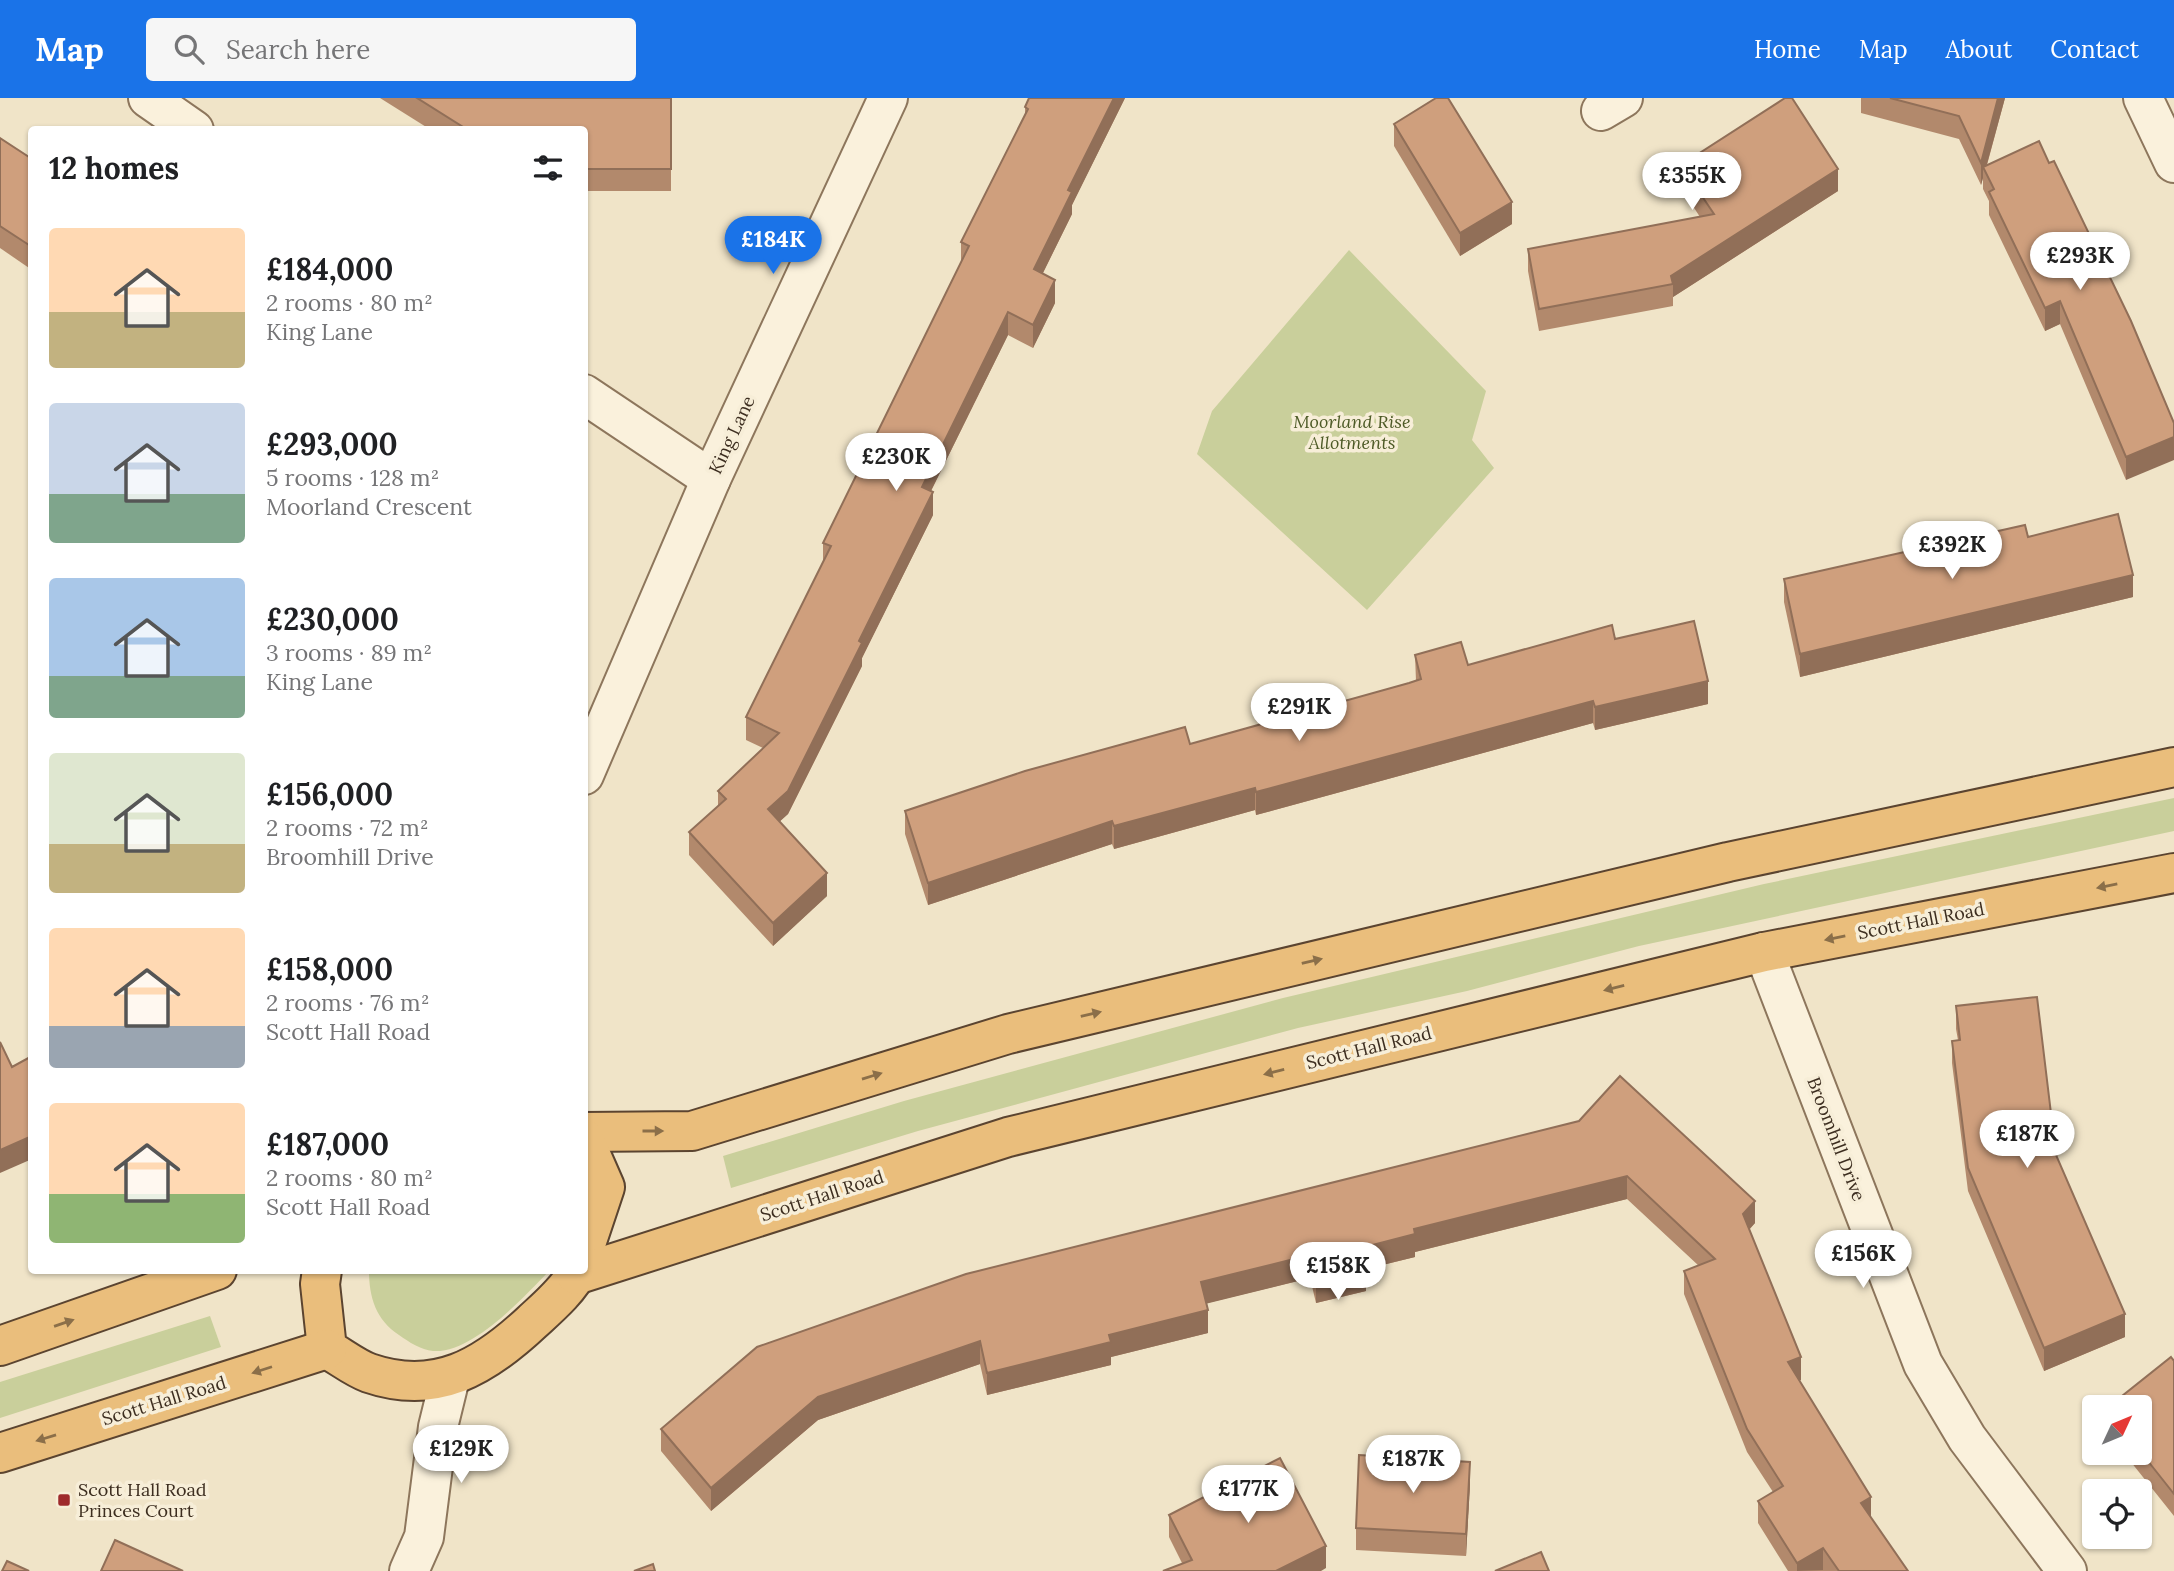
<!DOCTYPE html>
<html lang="en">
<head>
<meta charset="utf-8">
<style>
	body { margin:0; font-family:Lora,serif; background:#f6f6f6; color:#202124; height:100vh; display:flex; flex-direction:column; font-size:26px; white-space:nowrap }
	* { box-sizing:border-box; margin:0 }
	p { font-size:23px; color:#757577 }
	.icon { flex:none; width:38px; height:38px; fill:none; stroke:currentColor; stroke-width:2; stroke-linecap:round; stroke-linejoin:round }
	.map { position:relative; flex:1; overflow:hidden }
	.details { position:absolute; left:28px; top:28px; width:560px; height:1148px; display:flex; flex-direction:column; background:#fff; border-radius:7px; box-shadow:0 2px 5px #0004 }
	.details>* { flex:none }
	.needle { width:46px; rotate:46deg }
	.controls { position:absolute; left:2082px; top:1297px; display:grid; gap:14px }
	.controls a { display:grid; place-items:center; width:70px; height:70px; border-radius:7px; background:#fff; box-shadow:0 2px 5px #0004; font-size:35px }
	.price { position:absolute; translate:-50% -60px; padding:0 16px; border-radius:24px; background:#fff; color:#222; font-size:23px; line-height:46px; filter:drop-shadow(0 2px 4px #0008) }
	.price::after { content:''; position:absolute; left:50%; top:42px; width:21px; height:16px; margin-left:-10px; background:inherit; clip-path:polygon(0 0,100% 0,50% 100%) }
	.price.selected { background:#1a73e8; color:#fff }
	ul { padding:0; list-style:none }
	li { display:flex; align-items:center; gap:21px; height:175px; padding:0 21px }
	li span { display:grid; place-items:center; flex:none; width:196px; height:140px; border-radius:7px; color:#555 }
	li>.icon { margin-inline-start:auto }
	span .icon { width:84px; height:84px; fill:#fffc; stroke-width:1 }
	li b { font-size:30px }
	h2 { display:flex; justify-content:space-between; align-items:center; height:84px; padding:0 21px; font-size:30px }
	header { display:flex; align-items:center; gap:42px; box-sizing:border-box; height:98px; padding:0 35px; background:#1a73e8; color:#fff }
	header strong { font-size:33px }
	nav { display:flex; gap:38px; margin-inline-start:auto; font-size:24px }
	.search { width:490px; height:63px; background:#f6f6f6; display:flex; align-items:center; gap:18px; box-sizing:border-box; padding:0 24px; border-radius:7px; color:#757577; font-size:26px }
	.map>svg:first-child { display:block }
	.green { fill:#c9cf9b }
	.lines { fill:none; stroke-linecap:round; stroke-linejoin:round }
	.minor-casing { stroke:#8d765c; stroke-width:42 }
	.tertiary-casing { stroke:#8d765c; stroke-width:42 }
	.trunk-casing { stroke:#5b4430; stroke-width:42 }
	.minor { stroke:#faf1dc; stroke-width:38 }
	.tertiary { stroke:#faf1dc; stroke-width:38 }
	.trunk { stroke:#eabe7c; stroke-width:38 }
	.wall { fill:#b2896c }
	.shaded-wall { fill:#916f58 }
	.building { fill:#cf9f7d; stroke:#916f58; stroke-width:2 }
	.oneway { fill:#8b6f49 }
	.poi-dot { fill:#9e2a2b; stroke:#f7eed8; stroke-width:2.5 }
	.labels { text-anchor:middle; stroke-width:7; stroke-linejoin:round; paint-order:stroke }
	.park-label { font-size:18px; font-style:italic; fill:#4d5a26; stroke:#f7eed8 }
	.street-label { font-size:18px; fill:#3d2e20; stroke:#f7eed8 }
	.poi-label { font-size:18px; fill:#3d2e20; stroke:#f7eed8; text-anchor:start }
</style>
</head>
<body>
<header>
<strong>Map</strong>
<div class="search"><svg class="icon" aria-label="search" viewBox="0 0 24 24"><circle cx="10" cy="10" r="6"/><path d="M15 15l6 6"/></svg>Search here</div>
<nav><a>Home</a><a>Map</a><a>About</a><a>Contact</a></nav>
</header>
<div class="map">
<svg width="2174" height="1473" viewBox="0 0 2174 1473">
	<rect width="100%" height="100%" fill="#f0e4c8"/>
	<g class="green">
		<path d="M1349 152 1486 293 1472 342 1494 370 1367 512 1197 356 1212 313Z"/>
		<path d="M2174 700V733L1639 848 1467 893 1298 930 918 1033 731 1090 723 1058 904 1003 1283 900 1764 786Z"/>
		<path d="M369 1173V1172L549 1173C524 1199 472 1256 433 1253 421 1252 409 1244 399 1237 376 1222 369 1199 369 1173Z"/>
		<path d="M210 1218 221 1249 0 1320V1284Z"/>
	</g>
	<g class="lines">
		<defs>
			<g id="minor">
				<path d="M2143 0 2174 65"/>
				<path d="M1601 13 1623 0"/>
				<path d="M1764 854 1923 1266 1967 1340 2067 1473"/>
				<path d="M409 1473 424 1439 438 1329 450 1280"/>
			</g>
			<g id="tertiary">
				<path d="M148 0 194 32"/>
				<path d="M584 296 711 381"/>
				<path d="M584 677 711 381 888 0"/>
			</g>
			<g id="trunk">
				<path d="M584 1034 692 1033 1008 936 1728 764 2174 669"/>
				<path d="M584 1041 605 1089 584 1152"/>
				<path d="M322 1172 320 1186 327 1251C340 1258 355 1270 369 1275 436 1298 484 1269 532 1224 546 1211 570 1191 578 1172"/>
				<path d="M576 1177 1008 1039 1764 854 2174 775"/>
				<path d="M0 1248 217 1172"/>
				<path d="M0 1355 327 1251"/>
			</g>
		</defs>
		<use href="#minor" class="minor-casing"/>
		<use href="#tertiary" class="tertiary-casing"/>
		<use href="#trunk" class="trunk-casing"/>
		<use href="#minor" class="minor"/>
		<use href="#tertiary" class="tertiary"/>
		<use href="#trunk" class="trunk"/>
	</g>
	<g class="wall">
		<path d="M380 0H671V93H584V32H431Z"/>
		<path d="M1029 0H1125L1072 107V116L1043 175 1055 205 1033 250 1008 237 931 393 933 417 862 560V568L788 716 779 724 827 798 773 848 689 757V734L718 708V693L763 650 746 642V619L823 465V445L961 164V144L1025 18V9Z"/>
		<path d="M1861 0H2005L1987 67 2049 65 2131 223 2126 382 2060 226 2045 233 1989 117V103L1983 91V80L1981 87 1959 41 1861 15Z"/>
		<path d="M1394 26 1512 126 1460 158 1394 48Z"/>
		<path d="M0 40 32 61V172L0 150Z"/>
		<path d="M1681 67 1838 93 1673 199V208L1539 233 1528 173V151L1700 119 1681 90Z"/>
		<path d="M2028 439 2133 499 1800 579 1784 504V481Z"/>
		<path d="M1615 541 1708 606 1595 632 1593 625 1256 717 1255 712 1114 751 1112 746 928 807 905 736V713L1190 646 1416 583 1415 557 1468 567Z"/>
		<path d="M1956 908 2056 1057 2125 1239 2044 1273 1968 1093 1952 965V943L1958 942 1956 931Z"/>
		<path d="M1579 1023 1755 1125 1749 1132 1801 1282H1799L1871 1420 1908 1473H1788L1758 1425V1403L1773 1394 1747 1354 1684 1196V1173L1699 1168 1627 1101 1415 1154V1159L1366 1171V1193L1316 1205 1311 1184 1307 1185 1306 1181 1207 1205 1208 1235 1111 1259V1267L987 1297 980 1266 818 1322 711 1413 661 1353V1331Z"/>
		<path d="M2174 1263V1418L2123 1354H2140V1309H2112V1306Z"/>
		<path d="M1470 1386 1466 1458 1356 1452V1430Z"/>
		<path d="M1169 1417 1326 1470 1182 1465 1169 1439Z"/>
	</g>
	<g class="shaded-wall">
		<path d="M1114 0H1125L1072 107V116L1034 193V171L1068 92Z"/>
		<path d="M1998 0H2005L1985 73 1983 69V80L1981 87V65Z"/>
		<path d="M1838 71V93L1673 199V186L1671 178Z"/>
		<path d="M1512 104V126L1460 158V135Z"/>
		<path d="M1055 182V205L1033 250V227Z"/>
		<path d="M2060 203V226L2045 233V210Z"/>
		<path d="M1008 214V237L922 411V389Z"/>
		<path d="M2174 339V362L2126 382V359Z"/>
		<path d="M933 394V417L862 560V568L788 716 768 734V711L859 543Z"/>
		<path d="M2133 477V499L1800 579V556Z"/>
		<path d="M1708 583V606L1595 632V609Z"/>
		<path d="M1593 603V625L1256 717V694Z"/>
		<path d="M1255 690V712L1114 751V728Z"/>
		<path d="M1112 723V746L928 807V785Z"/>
		<path d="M827 775V798L773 848V825Z"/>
		<path d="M32 1038V1061L0 1075V1052Z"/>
		<path d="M1627 1078V1101L1415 1154V1159L1366 1171V1193L1316 1205V1182L1361 1150 1414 1131Z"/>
		<path d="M1755 1103V1125L1743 1138V1116Z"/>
		<path d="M1306 1158V1181L1201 1207V1184Z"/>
		<path d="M1311 1162V1184L1307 1185V1163Z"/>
		<path d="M1208 1212V1235L1111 1259V1267L987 1297V1275L1109 1237Z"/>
		<path d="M2125 1216V1239L2044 1273V1250Z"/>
		<path d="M980 1243V1266L818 1322 711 1413V1390L818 1299Z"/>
		<path d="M1801 1259V1282L1788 1287V1264Z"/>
		<path d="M1470 1364V1386L1466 1458V1436Z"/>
		<path d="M1871 1399V1422L1861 1405Z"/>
		<path d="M1326 1448V1470L1321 1473H1276Z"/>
		<path d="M1823 1450V1472L1797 1473V1465Z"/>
	</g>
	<g class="building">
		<path d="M417 0H671V71H584V32H468Z"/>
		<path d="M1029 0H1114L1068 92 1072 94 1034 171 1055 182 1033 227 1008 214 922 389 933 394 859 543 862 545 788 693 768 711 827 775 773 825 689 734 726 701 718 693 779 635 746 619 831 448 823 445 969 148 961 144 1028 11 1025 9Z"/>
		<path d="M1436 0H1448L1512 104 1460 135 1394 26Z"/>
		<path d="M1785 0H1792L1838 71 1671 178 1673 186 1539 211 1528 151 1714 116 1681 67Z"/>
		<path d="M1890 0H1998L1981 65 1959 18Z"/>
		<path d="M0 40 32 61V149L0 128Z"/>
		<path d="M2039 43 2049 65 2054 63 2131 223 2174 325V339L2126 359 2060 203 2045 210 1989 94 1994 91 1983 69Z"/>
		<path d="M2118 416 2133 477 1800 556 1784 481 2025 427 2028 439Z"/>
		<path d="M1694 523 1708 583 1595 609 1593 603 1256 694 1255 690 1114 728 1112 723 928 785 905 713 1025 673 1185 629 1190 646 1409 585 1421 581 1415 557 1461 544 1468 567 1612 527 1615 541Z"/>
		<path d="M2037 899 2056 1057 2125 1216 2044 1250 1968 1070 1952 943 1960 942 1956 908Z"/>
		<path d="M0 944 12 969 32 958V1038L0 1052Z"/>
		<path d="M1620 978 1755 1103 1743 1116 1801 1259 1788 1264 1871 1399 1861 1405 1908 1473H1839L1823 1450 1797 1465 1758 1403 1783 1388 1747 1331 1684 1173 1715 1161 1627 1078 1414 1131 1415 1136 1361 1150 1366 1170 1316 1182 1311 1162 1307 1163 1306 1158 1201 1184 1208 1212 1109 1237 1111 1244 987 1275 980 1243 818 1299 711 1390 661 1331 757 1249 966 1176 1579 1023Z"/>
		<path d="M2171 1259 2174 1263V1396L2140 1353V1309H2114L2112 1306Z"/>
		<path d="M1359 1357 1470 1364 1466 1436 1356 1430Z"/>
		<path d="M1280 1360 1326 1448 1276 1473H1163L1192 1462 1169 1417Z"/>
		<path d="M115 1442 183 1473H101Z"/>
		<path d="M1541 1454 1549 1473H1495Z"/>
		<path d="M7 1463 29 1473H2Z"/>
		<path d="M653 1466 655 1473H634Z"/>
	</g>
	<defs><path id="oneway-solid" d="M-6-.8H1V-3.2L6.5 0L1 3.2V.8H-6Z" transform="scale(1.75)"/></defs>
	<g class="oneway">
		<use href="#oneway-solid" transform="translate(2107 788) rotate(169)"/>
		<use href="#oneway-solid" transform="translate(1835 840) rotate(169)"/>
		<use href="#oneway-solid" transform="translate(1312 863) rotate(-13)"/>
		<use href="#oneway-solid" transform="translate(1614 890) rotate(166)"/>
		<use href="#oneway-solid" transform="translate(1091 916) rotate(-13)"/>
		<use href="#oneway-solid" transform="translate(1274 974) rotate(166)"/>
		<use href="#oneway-solid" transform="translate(872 978) rotate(-17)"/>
		<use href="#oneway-solid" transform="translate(653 1033)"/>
		<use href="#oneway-solid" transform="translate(64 1225) rotate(-19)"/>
		<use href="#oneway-solid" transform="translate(262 1272) rotate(162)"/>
		<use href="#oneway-solid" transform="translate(46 1340) rotate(163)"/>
	</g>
	<rect class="poi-dot" x="57" y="1395" width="14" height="14" rx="3.5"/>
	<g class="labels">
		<g class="park-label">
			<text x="1352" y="330">Moorland Rise<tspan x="1352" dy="21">Allotments</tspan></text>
		</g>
		<g class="street-label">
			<text transform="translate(732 337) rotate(-65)" y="6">King Lane</text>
			<text transform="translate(1921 823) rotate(-11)" y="6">Scott Hall Road</text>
			<text transform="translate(1369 950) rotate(-14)" y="6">Scott Hall Road</text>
			<text transform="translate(1836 1041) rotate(69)" y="6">Broomhill Drive</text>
			<text transform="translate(822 1098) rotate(-18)" y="6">Scott Hall Road</text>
			<text transform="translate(164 1303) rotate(-17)" y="6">Scott Hall Road</text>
		</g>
		<g class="poi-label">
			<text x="78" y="1398">Scott Hall Road<tspan x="78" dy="21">Princes Court</tspan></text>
		</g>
	</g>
</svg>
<div class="controls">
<a><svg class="needle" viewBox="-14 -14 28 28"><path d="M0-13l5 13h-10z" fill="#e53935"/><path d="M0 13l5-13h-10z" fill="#757577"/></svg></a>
<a><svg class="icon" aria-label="locate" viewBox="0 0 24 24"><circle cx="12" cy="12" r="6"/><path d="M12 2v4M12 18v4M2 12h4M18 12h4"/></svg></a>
</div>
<b class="price" style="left:1692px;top:114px">£355K</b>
<b class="price selected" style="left:773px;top:178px">£184K</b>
<b class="price" style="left:2080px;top:194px">£293K</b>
<b class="price" style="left:896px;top:395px">£230K</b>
<b class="price" style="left:1952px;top:483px">£392K</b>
<b class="price" style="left:1299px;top:645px">£291K</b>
<b class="price" style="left:2027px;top:1072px">£187K</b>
<b class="price" style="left:1863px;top:1192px">£156K</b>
<b class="price" style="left:1338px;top:1204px">£158K</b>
<b class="price" style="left:461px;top:1387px">£129K</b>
<b class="price" style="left:1413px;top:1397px">£187K</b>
<b class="price" style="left:1248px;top:1427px">£177K</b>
<section class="details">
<h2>12 homes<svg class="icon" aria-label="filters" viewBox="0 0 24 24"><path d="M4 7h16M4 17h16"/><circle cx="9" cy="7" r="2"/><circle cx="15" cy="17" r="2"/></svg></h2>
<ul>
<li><span style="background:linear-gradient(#ffd9b3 60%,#c2b280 0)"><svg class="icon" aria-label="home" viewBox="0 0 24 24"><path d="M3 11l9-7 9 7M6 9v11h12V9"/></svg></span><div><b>£184,000</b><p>2 rooms · 80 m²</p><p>King Lane</p></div></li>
<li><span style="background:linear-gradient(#c9d6e8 65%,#7fa58c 0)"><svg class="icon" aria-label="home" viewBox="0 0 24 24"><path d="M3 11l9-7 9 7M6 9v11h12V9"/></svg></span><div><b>£293,000</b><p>5 rooms · 128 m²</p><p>Moorland Crescent</p></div></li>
<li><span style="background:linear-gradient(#a9c7e8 70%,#7fa58c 0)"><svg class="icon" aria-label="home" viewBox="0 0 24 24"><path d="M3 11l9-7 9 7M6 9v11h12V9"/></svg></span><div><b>£230,000</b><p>3 rooms · 89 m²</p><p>King Lane</p></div></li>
<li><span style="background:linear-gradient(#dfe7d0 65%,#c2b280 0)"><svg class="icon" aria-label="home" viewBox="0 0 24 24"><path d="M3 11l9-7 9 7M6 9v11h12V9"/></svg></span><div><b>£156,000</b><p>2 rooms · 72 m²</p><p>Broomhill Drive</p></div></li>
<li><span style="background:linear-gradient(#ffd9b3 70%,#9aa5b1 0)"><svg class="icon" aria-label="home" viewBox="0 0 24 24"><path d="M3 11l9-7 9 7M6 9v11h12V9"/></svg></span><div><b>£158,000</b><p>2 rooms · 76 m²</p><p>Scott Hall Road</p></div></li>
<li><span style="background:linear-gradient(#ffd9b3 65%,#8fb573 0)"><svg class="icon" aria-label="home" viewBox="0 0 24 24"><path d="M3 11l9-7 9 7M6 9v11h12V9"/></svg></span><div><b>£187,000</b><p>2 rooms · 80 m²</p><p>Scott Hall Road</p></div></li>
</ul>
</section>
</div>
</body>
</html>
